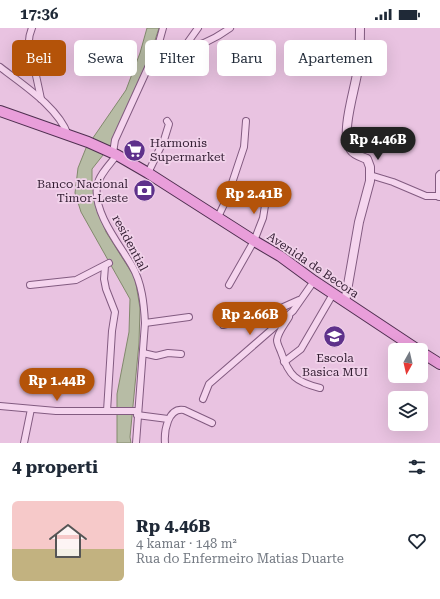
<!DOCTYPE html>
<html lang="id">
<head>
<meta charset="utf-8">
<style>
	body { margin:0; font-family:"Roboto Serif",serif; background:#f6f6f7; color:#1f2937; height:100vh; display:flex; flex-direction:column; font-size:15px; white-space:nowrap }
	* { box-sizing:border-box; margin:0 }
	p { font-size:13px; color:#747a83 }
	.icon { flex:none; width:22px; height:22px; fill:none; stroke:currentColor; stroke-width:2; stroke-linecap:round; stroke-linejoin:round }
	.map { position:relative; height:415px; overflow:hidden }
	.sheet { display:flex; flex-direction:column; background:#fff; flex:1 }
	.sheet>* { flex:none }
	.guide { position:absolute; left:12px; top:12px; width:416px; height:36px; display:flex; gap:8px }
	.needle { width:26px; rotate:188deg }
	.fabs { position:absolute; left:388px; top:315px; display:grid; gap:8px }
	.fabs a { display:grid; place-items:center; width:40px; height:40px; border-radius:6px; background:#fff; box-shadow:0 4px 16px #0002; font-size:20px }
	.price { position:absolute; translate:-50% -34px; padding:0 9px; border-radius:14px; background:#b45309; color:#fff; font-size:13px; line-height:26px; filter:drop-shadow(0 1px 2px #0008) }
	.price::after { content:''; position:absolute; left:50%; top:24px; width:12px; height:9px; margin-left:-6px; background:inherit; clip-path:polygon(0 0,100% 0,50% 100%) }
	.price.selected { background:#222; color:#fff }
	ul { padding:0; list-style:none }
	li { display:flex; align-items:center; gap:12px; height:100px; padding:0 12px }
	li+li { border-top:1px solid #e0e1e3 }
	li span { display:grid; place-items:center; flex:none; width:112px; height:80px; border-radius:6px; color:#555 }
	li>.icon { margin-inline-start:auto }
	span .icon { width:48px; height:48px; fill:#fffc; stroke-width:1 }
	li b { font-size:17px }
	h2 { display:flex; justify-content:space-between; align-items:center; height:48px; padding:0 12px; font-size:17px }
	.tag { padding:0 14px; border-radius:6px; background:#fff; box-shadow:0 4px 16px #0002; font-size:14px; line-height:36px }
	.tag.selected { background:#b45309; color:#fff }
	.status { display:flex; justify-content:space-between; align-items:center; height:28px; padding:0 20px; background:#fff; direction:ltr }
	.status svg { height:11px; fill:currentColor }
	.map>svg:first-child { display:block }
	.water { fill:#b7bca5; stroke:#82896d }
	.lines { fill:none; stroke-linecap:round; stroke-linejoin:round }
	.minor-casing { stroke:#825b80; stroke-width:8 }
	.tertiary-casing { stroke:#825b80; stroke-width:10 }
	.primary-casing { stroke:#4f2f50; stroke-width:12 }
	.minor { stroke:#f5d5ee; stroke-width:6 }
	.tertiary { stroke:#f5d5ee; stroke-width:8 }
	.primary { stroke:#e99eda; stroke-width:10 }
	.labels { text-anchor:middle; stroke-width:3.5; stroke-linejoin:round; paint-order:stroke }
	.poi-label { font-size:12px; fill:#331e33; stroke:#f1d2ea; text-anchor:start }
	.street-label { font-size:12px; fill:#331e33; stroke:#f1d2ea }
</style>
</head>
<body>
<div class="status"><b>17:36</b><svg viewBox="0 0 49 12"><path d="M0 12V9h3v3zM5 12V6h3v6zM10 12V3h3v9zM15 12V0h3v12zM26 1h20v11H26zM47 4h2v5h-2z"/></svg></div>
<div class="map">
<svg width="440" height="415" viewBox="0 0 440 415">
	<rect width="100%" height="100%" fill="#e9c3e1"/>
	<path class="water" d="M147 0H159L147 37 116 103 111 117 92 141V156L98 183 106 204 135 250 140 280 139 315 130 409 131 415H117V366L129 304 130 271 81 184 75 165 78 140 86 120 126 62 140 25Z"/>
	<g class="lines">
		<defs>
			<g id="minor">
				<path d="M32 0C25 16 31 27 35 43 37 52 39 61 41 71"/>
				<path d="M183 21C201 18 215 11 230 0"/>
				<path d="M155 29 163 0"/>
				<path d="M0 39C23 57 58 79 68 107"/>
				<path d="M113 125 115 112 151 33 155 29 183 21 198 0"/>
				<path d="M117 127C110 136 99 147 97 158 93 185 120 217 132 238 142 255 144 276 145 295L136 415"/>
				<path d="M148 145 164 112 169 96 167 93"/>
				<path d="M370 147 393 154 426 168H440"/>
				<path d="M439 169V147L440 146"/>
				<path d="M218 189 227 170 244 119 246 93"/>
				<path d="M105 238 104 251 106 261 115 284 112 303 107 383"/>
				<path d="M30 257 76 252 109 235"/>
				<path d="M229 257 254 213 263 190 267 165"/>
				<path d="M289 289C285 296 278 304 277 312 277 316 280 321 281 324 289 348 296 354 320 360"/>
				<path d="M145 295 189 289"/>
				<path d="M223 297 270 285 299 272"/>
				<path d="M143 325 156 328 168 325 181 326"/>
				<path d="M284 334 301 321 333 266"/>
				<path d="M203 371 209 356 293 283 314 253"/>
				<path d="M0 378 56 383H138"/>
				<path d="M137 387 168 391"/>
				<path d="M24 415 31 381"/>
				<path d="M165 415C164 403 168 379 184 382L212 395"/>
			</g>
			<path id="tertiary" d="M345 274 359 194 370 153V139L367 131C362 129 354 127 351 122 339 107 356 59 358 40 360 27 360 14 360 0"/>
			<g id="primary">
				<path d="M0 83 88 114 117 127 148 145 256 214 280 228 314 253 418 322"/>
				<path d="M421 324 440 336"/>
			</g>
		</defs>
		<use href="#minor" class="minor-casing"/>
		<use href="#tertiary" class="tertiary-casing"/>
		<use href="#primary" class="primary-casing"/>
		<use href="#minor" class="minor"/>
		<use href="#tertiary" class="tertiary"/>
		<use href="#primary" class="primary"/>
	</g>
	<defs>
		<symbol id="supermarket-disc" viewBox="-11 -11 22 22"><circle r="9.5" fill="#5e318b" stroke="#f1d2ea"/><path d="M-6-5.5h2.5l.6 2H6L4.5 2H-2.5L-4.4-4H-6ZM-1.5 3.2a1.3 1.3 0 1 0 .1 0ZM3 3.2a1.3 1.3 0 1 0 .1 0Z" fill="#fff"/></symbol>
		<symbol id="bank-disc" viewBox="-11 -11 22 22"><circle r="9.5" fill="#5e318b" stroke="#f1d2ea"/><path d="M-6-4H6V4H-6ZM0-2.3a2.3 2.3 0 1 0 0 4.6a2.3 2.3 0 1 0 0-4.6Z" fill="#fff"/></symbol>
		<symbol id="school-disc" viewBox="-11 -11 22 22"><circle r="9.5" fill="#5e318b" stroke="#f1d2ea"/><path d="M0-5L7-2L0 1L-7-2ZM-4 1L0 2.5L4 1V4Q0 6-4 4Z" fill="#fff"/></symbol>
	</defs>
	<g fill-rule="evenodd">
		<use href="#supermarket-disc" x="122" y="110" width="25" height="25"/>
		<use href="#bank-disc" x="132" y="150" width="25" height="25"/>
		<use href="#school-disc" x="322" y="296" width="25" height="25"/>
	</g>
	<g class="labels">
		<g class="poi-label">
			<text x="150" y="119">Harmonis<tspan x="150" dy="14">Supermarket</tspan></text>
			<text x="128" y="160" text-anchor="end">Banco Nacional<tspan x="128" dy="14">Timor-Leste</tspan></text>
			<text x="335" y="334" text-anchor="middle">Escola<tspan x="335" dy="14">Basica MUI</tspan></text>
		</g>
		<g class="street-label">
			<text transform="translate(130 215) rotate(62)" y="4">residential</text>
			<text transform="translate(313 237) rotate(34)" y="4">Avenida de Becora</text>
		</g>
	</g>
</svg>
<div class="fabs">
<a><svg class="needle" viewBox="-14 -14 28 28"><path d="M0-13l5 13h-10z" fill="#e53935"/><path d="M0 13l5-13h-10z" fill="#747a83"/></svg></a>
<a><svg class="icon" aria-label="layers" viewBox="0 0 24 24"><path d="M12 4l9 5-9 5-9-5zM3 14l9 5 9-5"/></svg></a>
</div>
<b class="price selected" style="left:378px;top:133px">Rp 4.46B</b>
<b class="price" style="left:254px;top:187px">Rp 2.41B</b>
<b class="price" style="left:250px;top:308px">Rp 2.66B</b>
<b class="price" style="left:57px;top:374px">Rp 1.44B</b>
<div class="guide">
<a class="tag selected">Beli</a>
<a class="tag">Sewa</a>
<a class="tag">Filter</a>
<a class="tag">Baru</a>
<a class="tag">Apartemen</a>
</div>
</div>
<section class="sheet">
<h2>4 properti<svg class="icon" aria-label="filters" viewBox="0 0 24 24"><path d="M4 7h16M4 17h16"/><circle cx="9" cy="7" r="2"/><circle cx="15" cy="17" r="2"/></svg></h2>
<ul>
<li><span style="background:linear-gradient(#f6c9c9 60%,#c2b280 0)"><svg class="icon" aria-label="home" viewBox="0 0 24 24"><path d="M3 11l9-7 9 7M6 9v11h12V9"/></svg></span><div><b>Rp 4.46B</b><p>4 kamar · 148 m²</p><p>Rua do Enfermeiro Matias Duarte</p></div><svg class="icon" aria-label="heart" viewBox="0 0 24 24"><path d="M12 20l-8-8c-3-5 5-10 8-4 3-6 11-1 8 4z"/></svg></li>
</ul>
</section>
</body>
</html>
